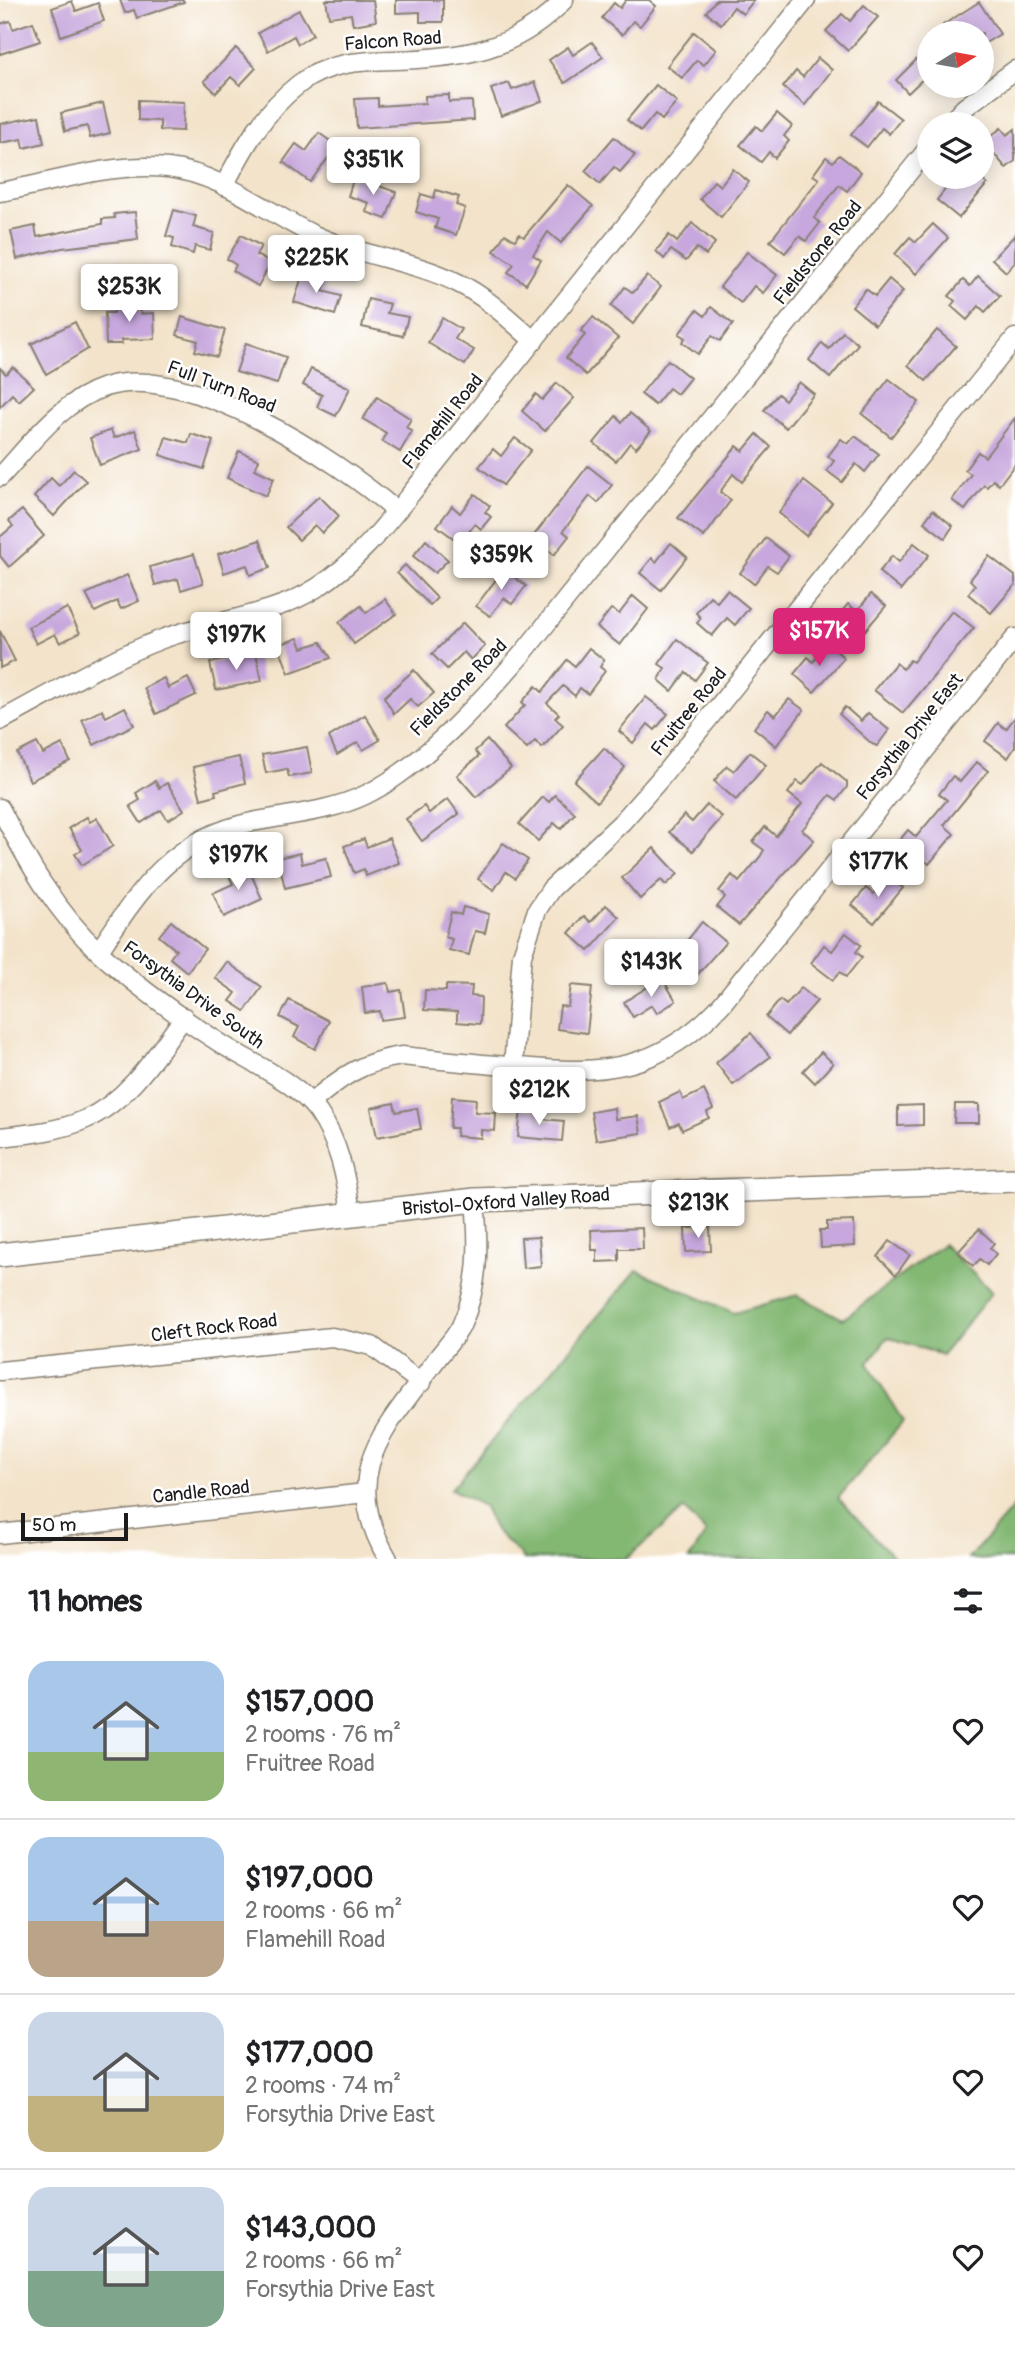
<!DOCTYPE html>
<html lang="en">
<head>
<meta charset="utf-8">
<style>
	body { margin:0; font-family:Pangolin,sans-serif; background:#f2f2f2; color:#202124; height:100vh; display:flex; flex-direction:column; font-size:26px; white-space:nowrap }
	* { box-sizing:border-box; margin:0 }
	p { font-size:23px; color:#757577 }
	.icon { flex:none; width:38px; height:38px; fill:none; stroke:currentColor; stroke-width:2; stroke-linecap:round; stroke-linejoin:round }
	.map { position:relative; height:1559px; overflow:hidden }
	.side { display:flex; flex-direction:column; background:#fff; flex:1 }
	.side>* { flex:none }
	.needle { width:46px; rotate:79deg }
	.fabs { position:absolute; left:917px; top:21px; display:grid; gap:14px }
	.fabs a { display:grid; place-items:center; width:77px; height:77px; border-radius:50%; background:#fff; box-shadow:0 4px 18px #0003; font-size:35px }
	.scale { position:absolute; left:21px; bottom:18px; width:107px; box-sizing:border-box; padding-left:7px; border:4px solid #1c1c1c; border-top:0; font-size:19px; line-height:24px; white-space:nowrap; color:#1c1c1c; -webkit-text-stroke:5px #fff; paint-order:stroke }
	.price { position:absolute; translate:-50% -60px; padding:0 16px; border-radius:7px; background:#fff; color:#222; font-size:23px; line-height:46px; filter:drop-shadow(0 2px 4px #0008) }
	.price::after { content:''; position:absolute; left:50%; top:42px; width:21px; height:16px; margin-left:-10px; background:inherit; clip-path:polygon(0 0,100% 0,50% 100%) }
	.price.on { background:#db2777; color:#fff }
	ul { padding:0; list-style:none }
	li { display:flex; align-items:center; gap:21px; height:175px; padding:0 28px }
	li+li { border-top:2px solid #e0e0e0 }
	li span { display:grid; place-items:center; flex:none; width:196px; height:140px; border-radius:21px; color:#555 }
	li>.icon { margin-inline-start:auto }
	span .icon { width:84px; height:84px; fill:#fffc; stroke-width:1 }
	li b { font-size:30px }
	h2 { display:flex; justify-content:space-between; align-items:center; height:84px; padding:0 28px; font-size:30px }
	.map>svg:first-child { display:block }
	.forest { fill:#83b873; stroke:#506a48; stroke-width:2 }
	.building { fill:#c7a7dd }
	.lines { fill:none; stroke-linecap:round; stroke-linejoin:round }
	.minor-casing { stroke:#888073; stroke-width:21 }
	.major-casing { stroke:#888073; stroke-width:26 }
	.minor { stroke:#fff; stroke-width:18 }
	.major { stroke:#fff; stroke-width:23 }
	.labels { text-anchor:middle; stroke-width:5; stroke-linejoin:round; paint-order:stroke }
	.street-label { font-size:19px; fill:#1c1c1c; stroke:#fff }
</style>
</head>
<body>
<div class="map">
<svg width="1015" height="1559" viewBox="0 0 1015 1559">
	<rect width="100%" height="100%" fill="#fff"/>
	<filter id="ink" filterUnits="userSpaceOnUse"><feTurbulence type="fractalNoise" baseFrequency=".0143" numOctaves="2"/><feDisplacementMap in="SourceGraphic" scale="14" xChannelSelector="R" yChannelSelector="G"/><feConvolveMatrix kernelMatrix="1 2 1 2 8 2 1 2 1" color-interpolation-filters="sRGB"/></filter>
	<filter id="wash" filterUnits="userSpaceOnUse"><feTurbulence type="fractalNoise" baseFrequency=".00686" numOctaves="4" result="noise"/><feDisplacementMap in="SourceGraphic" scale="28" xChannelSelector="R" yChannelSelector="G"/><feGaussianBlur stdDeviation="1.57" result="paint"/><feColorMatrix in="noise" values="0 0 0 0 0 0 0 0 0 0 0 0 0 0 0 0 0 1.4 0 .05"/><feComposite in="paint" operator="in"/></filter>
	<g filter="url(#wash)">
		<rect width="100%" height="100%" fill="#f3e3ca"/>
		<g class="forest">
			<path d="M943 1244 992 1292 942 1355 888 1337 868 1363 903 1422 838 1498 895 1559H689L706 1533 684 1509 626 1559H524L495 1530 483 1506 451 1489 637 1270 734 1313 797 1295 843 1319Z"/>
			<path d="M1015 1506V1559H968Z"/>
		</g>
		<g id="blocks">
			<g class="building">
				<path d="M120 0H183L184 2 137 18 134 10 125 13Z"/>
				<path d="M326 0H373L376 21 353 25 351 14 329 17Z"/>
				<path d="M396 0H443V22H420V12L396 13Z"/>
				<path d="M626 0H649L656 6 640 26 633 21 622 35 602 18 614 3 620 8Z"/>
				<path d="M716 0H754L743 14 734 7 721 24 706 12Z"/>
				<path d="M72 1 76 11 98 3 104 21 61 36 52 8Z"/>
				<path d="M979 2 1000 34 982 45V33H949L943 25Z"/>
				<path d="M864 5 878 17 848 51 826 31 842 14 850 21Z"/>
				<path d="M299 10 313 35 298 44 294 36 268 51 258 33Z"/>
				<path d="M10 21 13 29 33 22 40 41 0 54V24Z"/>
				<path d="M694 32 716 50 704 65 697 60 682 78 667 66Z"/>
				<path d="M592 42 603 57 565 83 549 60 568 47 573 55Z"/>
				<path d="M929 47V73L908 93 896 80Z"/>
				<path d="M236 48 256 68 240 85 231 77 216 93 204 81Z"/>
				<path d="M818 58 832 70 805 105 783 87 796 71 803 77Z"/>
				<path d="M535 82 542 101 501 116 491 89 509 83 512 90Z"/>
				<path d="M656 85 677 102 662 120 655 114 641 131 627 120Z"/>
				<path d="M449 95V102L472 101 473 120 357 128 355 99 378 98V106L425 103V96Z"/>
				<path d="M138 100 184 102 183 131 160 130V121L138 120Z"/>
				<path d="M878 101 901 119 889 134 882 128 867 147 851 135Z"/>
				<path d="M103 103 110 133 90 138 87 126 65 131 61 113Z"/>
				<path d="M777 113 792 126 784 136 789 141 775 158 769 152 761 162 740 145 756 126 762 131Z"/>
				<path d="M39 116 44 143 24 148 22 139 0 143V124Z"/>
				<path d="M1001 128 1007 135 1015 129V161L1006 168 984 142Z"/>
				<path d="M319 133 337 146 310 182 283 162 296 144 306 151Z"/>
				<path d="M614 137 635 155 620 172 614 167 600 184 585 171Z"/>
				<path d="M839 155 861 172 847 191 839 185 814 218 820 223 806 241 799 236 785 253 770 241 819 179 813 175 826 157 833 162Z"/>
				<path d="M733 169 749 182 721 217 700 199 714 181 720 186Z"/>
				<path d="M354 177 396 192 386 219 366 212 369 203 348 196Z"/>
				<path d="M968 177H979L987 184 959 218 937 200 951 182 959 188Z"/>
				<path d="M568 185 593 206 561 243 548 232 533 255 541 260 526 284 508 272 514 264 494 251 505 234 515 240 519 234 524 237Z"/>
				<path d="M436 190 459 197 456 205 465 208 456 235 435 228 438 219 416 212 421 194 434 198Z"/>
				<path d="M174 210 196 216 193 227 214 233 210 250 195 246 193 254 172 247 174 238 166 236Z"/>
				<path d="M135 212 138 239 62 248 17 259 11 231 35 226 37 237 102 224V219L115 218 114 214Z"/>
				<path d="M692 223 715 243 706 255 697 248 686 261 671 250 664 259 656 251 669 235 677 242Z"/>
				<path d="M933 224 948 238 916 274 895 254 910 237 916 242Z"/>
				<path d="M241 235 261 246 256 255 271 263 258 286 233 271 236 265 227 259Z"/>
				<path d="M1015 235V262L1006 272 992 259Z"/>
				<path d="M747 252 777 275 763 293 754 286 741 303 720 287Z"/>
				<path d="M303 273 326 281 323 291 341 296 335 315 294 302Z"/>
				<path d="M647 276 661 287 633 324 611 306 625 287 633 293Z"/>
				<path d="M978 276 1000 296 985 312 979 306 967 320 951 306 955 301 949 296 963 280 970 286Z"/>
				<path d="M889 279 903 291 875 325 852 306 866 289 875 296Z"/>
				<path d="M368 299 390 304 387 313 408 317 403 336 362 327Z"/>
				<path d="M140 302V314L154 313 155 339 121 340 122 344H106L105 313H114V303Z"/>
				<path d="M711 307 733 324 720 341 712 336 698 354 682 342 685 338 679 334 697 310 705 316Z"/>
				<path d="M182 317 225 330 217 357 195 351 198 341 177 335Z"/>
				<path d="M593 317 618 338 586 375 566 358 585 335 581 331Z"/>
				<path d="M442 318 461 329 455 339 474 350 465 365 428 343Z"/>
				<path d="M75 322 88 349 46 374 31 344Z"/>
				<path d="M937 330 956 346 926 381 908 365Z"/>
				<path d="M843 332 858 344 830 378 809 360 822 343 829 349Z"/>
				<path d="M246 343 286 357 277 384 236 372Z"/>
				<path d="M668 360 690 378 677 394 669 388 655 405 641 394Z"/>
				<path d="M13 367 34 387 19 401 12 394 0 407V368L6 374Z"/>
				<path d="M311 369 350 388 336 416 317 407 322 395 303 385Z"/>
				<path d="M889 379 919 402 891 437 862 414Z"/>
				<path d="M799 382 814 394 786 428 764 410 778 394 785 400Z"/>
				<path d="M557 383 574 398 545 431 522 411 536 394 542 400Z"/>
				<path d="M377 397 411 419 406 427 412 431 400 452 382 441 386 433 363 419Z"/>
				<path d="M630 413 651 431 636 448 630 443 616 461 594 443 616 416 622 422Z"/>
				<path d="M1015 418V464L999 485 993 480 987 487 984 485 965 510 952 500 971 474 965 470 978 452 985 457Z"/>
				<path d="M111 430 114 438 135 430 142 449 100 465 90 438Z"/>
				<path d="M191 434 213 441 204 469 160 455 166 437 188 443Z"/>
				<path d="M757 434 771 447 742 482 733 474 720 492 731 500 704 537 678 518 737 446 743 451Z"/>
				<path d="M855 436 879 454 865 472 856 464 842 482 827 471 834 461 828 456 841 439 848 444Z"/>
				<path d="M515 438 531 450 503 485 479 467 493 449 501 456Z"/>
				<path d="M239 451 259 460 255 469 274 478 266 496 227 478Z"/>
				<path d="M588 466 612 485 598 503 590 496 563 531 569 536 554 555 547 549 535 563 521 552Z"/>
				<path d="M74 470 86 481 54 516 34 497 51 478 59 486Z"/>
				<path d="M804 481 832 503 806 536 779 513Z"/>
				<path d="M475 494 490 506 485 512 491 517 481 529 475 524 460 543 437 526 452 506 460 513Z"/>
				<path d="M319 496 339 516 322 533 315 525 299 540 286 527Z"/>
				<path d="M22 510 44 536 9 567 0 556V537L13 526 9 521Z"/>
				<path d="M933 510 953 526 945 538 924 522Z"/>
				<path d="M766 538 789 556 777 572 768 566 754 584 740 573Z"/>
				<path d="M260 540 270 568 250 575 247 565 224 573 218 554Z"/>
				<path d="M426 540 448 560 435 573 413 556Z"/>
				<path d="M671 543 687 557 661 590 640 573 652 558 656 562Z"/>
				<path d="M914 543 929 555 901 590 879 572 892 556 899 562Z"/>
				<path d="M194 554 203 583 181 590 178 579 155 585 150 567Z"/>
				<path d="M989 556 1015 576V585L991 613 968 594 975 585 970 580Z"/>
				<path d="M405 565 437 598 430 605 397 573Z"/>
				<path d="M504 569 526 586 512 604 504 598 490 616 476 606Z"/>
				<path d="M127 575 139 601 121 609 117 601 95 612 86 594Z"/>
				<path d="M727 590 749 608 735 625 727 618 712 636 697 623 701 618 696 613 710 596 717 602Z"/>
				<path d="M871 594 886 606 857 640 834 621 848 604 857 611Z"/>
				<path d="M633 596 648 609 620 645 597 627 611 609 619 614Z"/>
				<path d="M385 599 396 614 354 644 339 622 361 606 366 613Z"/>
				<path d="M67 608 80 633 60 643 55 634 36 644 28 627Z"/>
				<path d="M952 611 974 628 903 713 874 690 896 663 903 669 910 660 913 662Z"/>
				<path d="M463 623 485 646 471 660 464 652 447 669 432 654Z"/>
				<path d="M0 631 15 661 0 668Z"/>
				<path d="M298 638 302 648 321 642 331 658 289 673 278 645Z"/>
				<path d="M677 639 708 663 695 680 686 672 672 691 659 680 665 668 659 664Z"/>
				<path d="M829 644 844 658 814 692 794 674 808 657 813 662Z"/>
				<path d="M589 648 604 660 600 667 605 671 588 694 580 688 575 696 563 686 547 703 559 714 555 718 563 725 542 748 535 741 527 749 504 728 525 705 522 702 536 686 542 692 567 660 575 666Z"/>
				<path d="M256 653 262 681 216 690 210 663Z"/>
				<path d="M414 670 434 693 418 707 410 699 394 714 384 697Z"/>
				<path d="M164 678 168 688 188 678 196 695 156 714 144 688Z"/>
				<path d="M646 697 668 714 655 730 648 724 633 743 619 731Z"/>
				<path d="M789 699 804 710 776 746 754 728 768 710 775 716Z"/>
				<path d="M125 707 134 725 94 745 82 720 102 710 106 717Z"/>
				<path d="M845 707 861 721 868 713 889 730 877 746 872 744 839 714Z"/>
				<path d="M365 715 380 740 363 750 358 742 337 755 329 737Z"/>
				<path d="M1015 717V747L1008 758 985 741 998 723 1006 729Z"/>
				<path d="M487 740 511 768 476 797 457 775 479 756 475 751Z"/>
				<path d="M37 743 43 754 62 744 70 761 30 781 17 753Z"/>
				<path d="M307 747 312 773 289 777 287 769 266 773 262 755Z"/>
				<path d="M604 748 625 767 597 802 574 781Z"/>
				<path d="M750 752 766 765 736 800 714 781 727 766 734 771Z"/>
				<path d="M239 757 245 783 215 791 216 795 201 799 193 767Z"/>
				<path d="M822 762 847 782V787L837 800 830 795 802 830 814 840 739 925 717 907 725 897 719 891 732 875 739 882 760 857 764 850 753 842 765 827 776 836 802 804 788 793 797 781 803 785Z"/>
				<path d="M977 762 988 771 944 825 954 834 929 864 923 859 916 867 893 848 908 830 916 837 947 800 939 794 953 776 960 782Z"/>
				<path d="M155 781 159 788 167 783 184 810 168 820 161 810 141 823 130 806 140 800 136 793Z"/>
				<path d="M555 795 575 813 561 829 554 823 538 841 519 824 543 797 549 802Z"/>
				<path d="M448 799 459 814 422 841 406 819 424 806 429 813Z"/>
				<path d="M707 805 722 817 693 851 669 832 684 815 692 822Z"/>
				<path d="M87 817 90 822 97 818 113 846 82 865 75 854 82 850 69 828Z"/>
				<path d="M389 838 399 863 366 876 364 869 354 873 344 846 364 839 367 847Z"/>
				<path d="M503 843 528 860 515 878 506 872 494 890 478 879Z"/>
				<path d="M654 848 678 874 666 885 661 880 640 899 622 878Z"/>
				<path d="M300 853 302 864 326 858 331 877 285 888 278 858Z"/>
				<path d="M247 865 262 899 224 917 213 893 233 884 228 874Z"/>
				<path d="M888 876 903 888 874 923 852 905 866 888 873 894Z"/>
				<path d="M606 905 619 917 589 951 569 933 584 916 591 922Z"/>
				<path d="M463 907 489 914 485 933 475 931 469 955 449 950 452 939 445 937 451 912 461 915Z"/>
				<path d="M171 921 205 949 187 972 170 958 176 950 159 936Z"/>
				<path d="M702 922 726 942 697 975 674 957Z"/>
				<path d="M846 933 861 945 856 952 862 957 846 977 840 972 833 980 811 963 824 945 832 951Z"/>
				<path d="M227 962 262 987 245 1011 230 1001 236 993 215 978Z"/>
				<path d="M662 978 676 1001 657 1013 652 1005 633 1017 624 1002Z"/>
				<path d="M388 983 390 992 401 990 405 1017 381 1020 380 1011 365 1013 362 987Z"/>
				<path d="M446 985 472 986 471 996 481 997 480 1024 457 1022V1012L424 1010 425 990 446 991Z"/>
				<path d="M571 985 592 987 587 1033 557 1029 560 1006 568 1007Z"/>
				<path d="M801 988 817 1001 787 1035 766 1017 780 1000 786 1005Z"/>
				<path d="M289 1000 329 1021 315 1049 294 1037 299 1027 280 1017Z"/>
				<path d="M751 1033 770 1057 733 1085 716 1063Z"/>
				<path d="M821 1052 833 1063 815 1083 803 1071Z"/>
				<path d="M704 1090 713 1109 707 1112 709 1118 682 1130 679 1123 670 1127 659 1102 680 1092 683 1100Z"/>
				<path d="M452 1097 476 1099 475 1112 496 1113 495 1131 481 1130V1138L456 1136 457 1128H450Z"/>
				<path d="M394 1103 396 1112 417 1108 421 1129 377 1137 371 1108Z"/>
				<path d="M955 1104H979V1123H954Z"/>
				<path d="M923 1105V1125L898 1126V1106Z"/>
				<path d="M614 1108 615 1119 638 1116 641 1133 596 1140 591 1112Z"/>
				<path d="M521 1109 542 1111 541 1119 564 1121 562 1141 518 1137Z"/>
				<path d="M854 1221 855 1246 821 1248 820 1230H827V1222Z"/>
				<path d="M710 1227 711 1251 686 1252 685 1228Z"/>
				<path d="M642 1228 643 1249H619V1261L597 1262V1250H592L591 1230Z"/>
				<path d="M979 1229 994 1243 990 1248 996 1254 987 1265 980 1259 973 1266 958 1252Z"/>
				<path d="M539 1237 541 1266 523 1268 521 1238Z"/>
				<path d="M890 1241 910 1255 896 1275 878 1257Z"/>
			</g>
		</g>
	</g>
	<g filter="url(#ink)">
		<use href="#blocks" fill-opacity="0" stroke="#888073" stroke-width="2"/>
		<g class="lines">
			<defs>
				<g id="minor">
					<path d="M949 124 964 108 1015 70"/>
					<path d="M224 186C244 147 264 111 299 84 327 62 361 61 395 60 461 58 517 51 564 0"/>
					<path d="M0 192C55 182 112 162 168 168 221 174 265 211 312 234 359 256 412 260 458 283 487 297 510 320 534 341"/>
					<path d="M0 477C30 445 61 401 105 387 186 361 337 459 396 511"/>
					<path d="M0 721C53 693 106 660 162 639 213 620 272 617 318 587 361 559 390 519 422 480L806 0"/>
					<path d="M0 808C27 861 55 911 99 952 136 986 181 1018 223 1045 255 1065 295 1081 318 1112 339 1142 346 1177 351 1213"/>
					<path d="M99 951C140 889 173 838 252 822 291 814 329 812 365 795 420 769 484 698 523 653L929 147"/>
					<path d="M513 1067 522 955 537 910 551 889 622 822 660 779 1015 338"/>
					<path d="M311 1103C339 1078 363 1061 402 1056 441 1060 480 1064 519 1067 604 1075 661 1071 722 1004L1015 638"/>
					<path d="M0 1137C27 1134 59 1131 84 1120 128 1101 157 1054 184 1017"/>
					<path d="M0 1371 332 1337 372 1346 421 1383"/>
					<path d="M0 1534 365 1493"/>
					<path d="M388 1559C337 1471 385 1430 436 1360 444 1349 455 1338 461 1326 480 1284 479 1245 475 1200"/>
				</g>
				<path id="major" d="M0 1255 475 1200 1015 1180"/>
			</defs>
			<use href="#minor" class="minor-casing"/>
			<use href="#major" class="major-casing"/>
			<use href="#minor" class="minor"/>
			<use href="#major" class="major"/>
		</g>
	</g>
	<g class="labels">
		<g class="street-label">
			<text transform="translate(393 40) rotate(-4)" y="7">Falcon Road</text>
			<text transform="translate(817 252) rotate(-51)" y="7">Fieldstone Road</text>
			<text transform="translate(222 386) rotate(21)" y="7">Full Turn Road</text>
			<text transform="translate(442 421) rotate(-51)" y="7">Flamehill Road</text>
			<text transform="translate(458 687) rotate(-45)" y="7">Fieldstone Road</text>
			<text transform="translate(688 711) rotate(-51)" y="7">Fruitree Road</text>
			<text transform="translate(909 736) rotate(-51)" y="7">Forsythia Drive East</text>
			<text transform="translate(194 994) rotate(36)" y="7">Forsythia Drive South</text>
			<text transform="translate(506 1201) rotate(-4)" y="7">Bristol-Oxford Valley Road</text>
			<text transform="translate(214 1327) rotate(-7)" y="7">Cleft Rock Road</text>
			<text transform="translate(201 1491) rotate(-6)" y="7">Candle Road</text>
		</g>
	</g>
</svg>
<div class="fabs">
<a><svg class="needle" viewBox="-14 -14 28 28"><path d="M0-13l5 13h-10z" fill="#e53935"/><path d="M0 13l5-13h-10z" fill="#757577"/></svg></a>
<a><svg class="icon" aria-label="layers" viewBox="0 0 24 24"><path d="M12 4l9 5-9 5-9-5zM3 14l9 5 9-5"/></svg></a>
</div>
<div class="scale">50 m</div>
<b class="price" style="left:373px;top:197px">$351K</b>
<b class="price" style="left:316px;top:295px">$225K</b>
<b class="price" style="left:129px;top:324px">$253K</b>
<b class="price" style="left:501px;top:592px">$359K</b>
<b class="price on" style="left:819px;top:668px">$157K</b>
<b class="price" style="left:236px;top:672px">$197K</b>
<b class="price" style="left:238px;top:892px">$197K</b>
<b class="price" style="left:878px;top:899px">$177K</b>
<b class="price" style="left:651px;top:999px">$143K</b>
<b class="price" style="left:539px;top:1127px">$212K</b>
<b class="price" style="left:698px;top:1240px">$213K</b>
</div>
<section class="side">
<h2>11 homes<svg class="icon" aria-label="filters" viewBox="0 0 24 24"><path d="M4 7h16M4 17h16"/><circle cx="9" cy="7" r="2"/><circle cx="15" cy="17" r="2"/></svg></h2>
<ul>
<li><span style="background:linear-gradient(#a9c7e8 65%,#8fb573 0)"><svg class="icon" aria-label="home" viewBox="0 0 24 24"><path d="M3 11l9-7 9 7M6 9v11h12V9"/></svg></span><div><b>$157,000</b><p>2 rooms · 76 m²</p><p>Fruitree Road</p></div><svg class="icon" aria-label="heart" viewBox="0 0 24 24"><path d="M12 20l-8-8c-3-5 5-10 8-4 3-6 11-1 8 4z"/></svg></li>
<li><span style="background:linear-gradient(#a9c7e8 60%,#b9a48a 0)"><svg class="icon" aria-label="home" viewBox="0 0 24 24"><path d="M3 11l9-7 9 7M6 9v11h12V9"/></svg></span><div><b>$197,000</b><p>2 rooms · 66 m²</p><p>Flamehill Road</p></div><svg class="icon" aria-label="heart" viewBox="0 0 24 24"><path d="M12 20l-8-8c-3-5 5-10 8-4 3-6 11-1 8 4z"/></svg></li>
<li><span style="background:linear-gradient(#c9d6e8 60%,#c2b280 0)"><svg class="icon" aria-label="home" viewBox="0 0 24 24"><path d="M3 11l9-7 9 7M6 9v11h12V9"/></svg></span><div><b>$177,000</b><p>2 rooms · 74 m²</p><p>Forsythia Drive East</p></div><svg class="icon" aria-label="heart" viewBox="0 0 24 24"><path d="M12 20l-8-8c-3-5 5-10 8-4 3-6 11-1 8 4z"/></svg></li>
<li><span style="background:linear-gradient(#c9d6e8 60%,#7fa58c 0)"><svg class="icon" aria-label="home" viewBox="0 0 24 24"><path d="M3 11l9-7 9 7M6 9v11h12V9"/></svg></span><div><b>$143,000</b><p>2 rooms · 66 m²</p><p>Forsythia Drive East</p></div><svg class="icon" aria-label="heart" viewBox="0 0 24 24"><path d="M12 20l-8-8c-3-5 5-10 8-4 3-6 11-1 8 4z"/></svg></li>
</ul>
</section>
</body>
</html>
